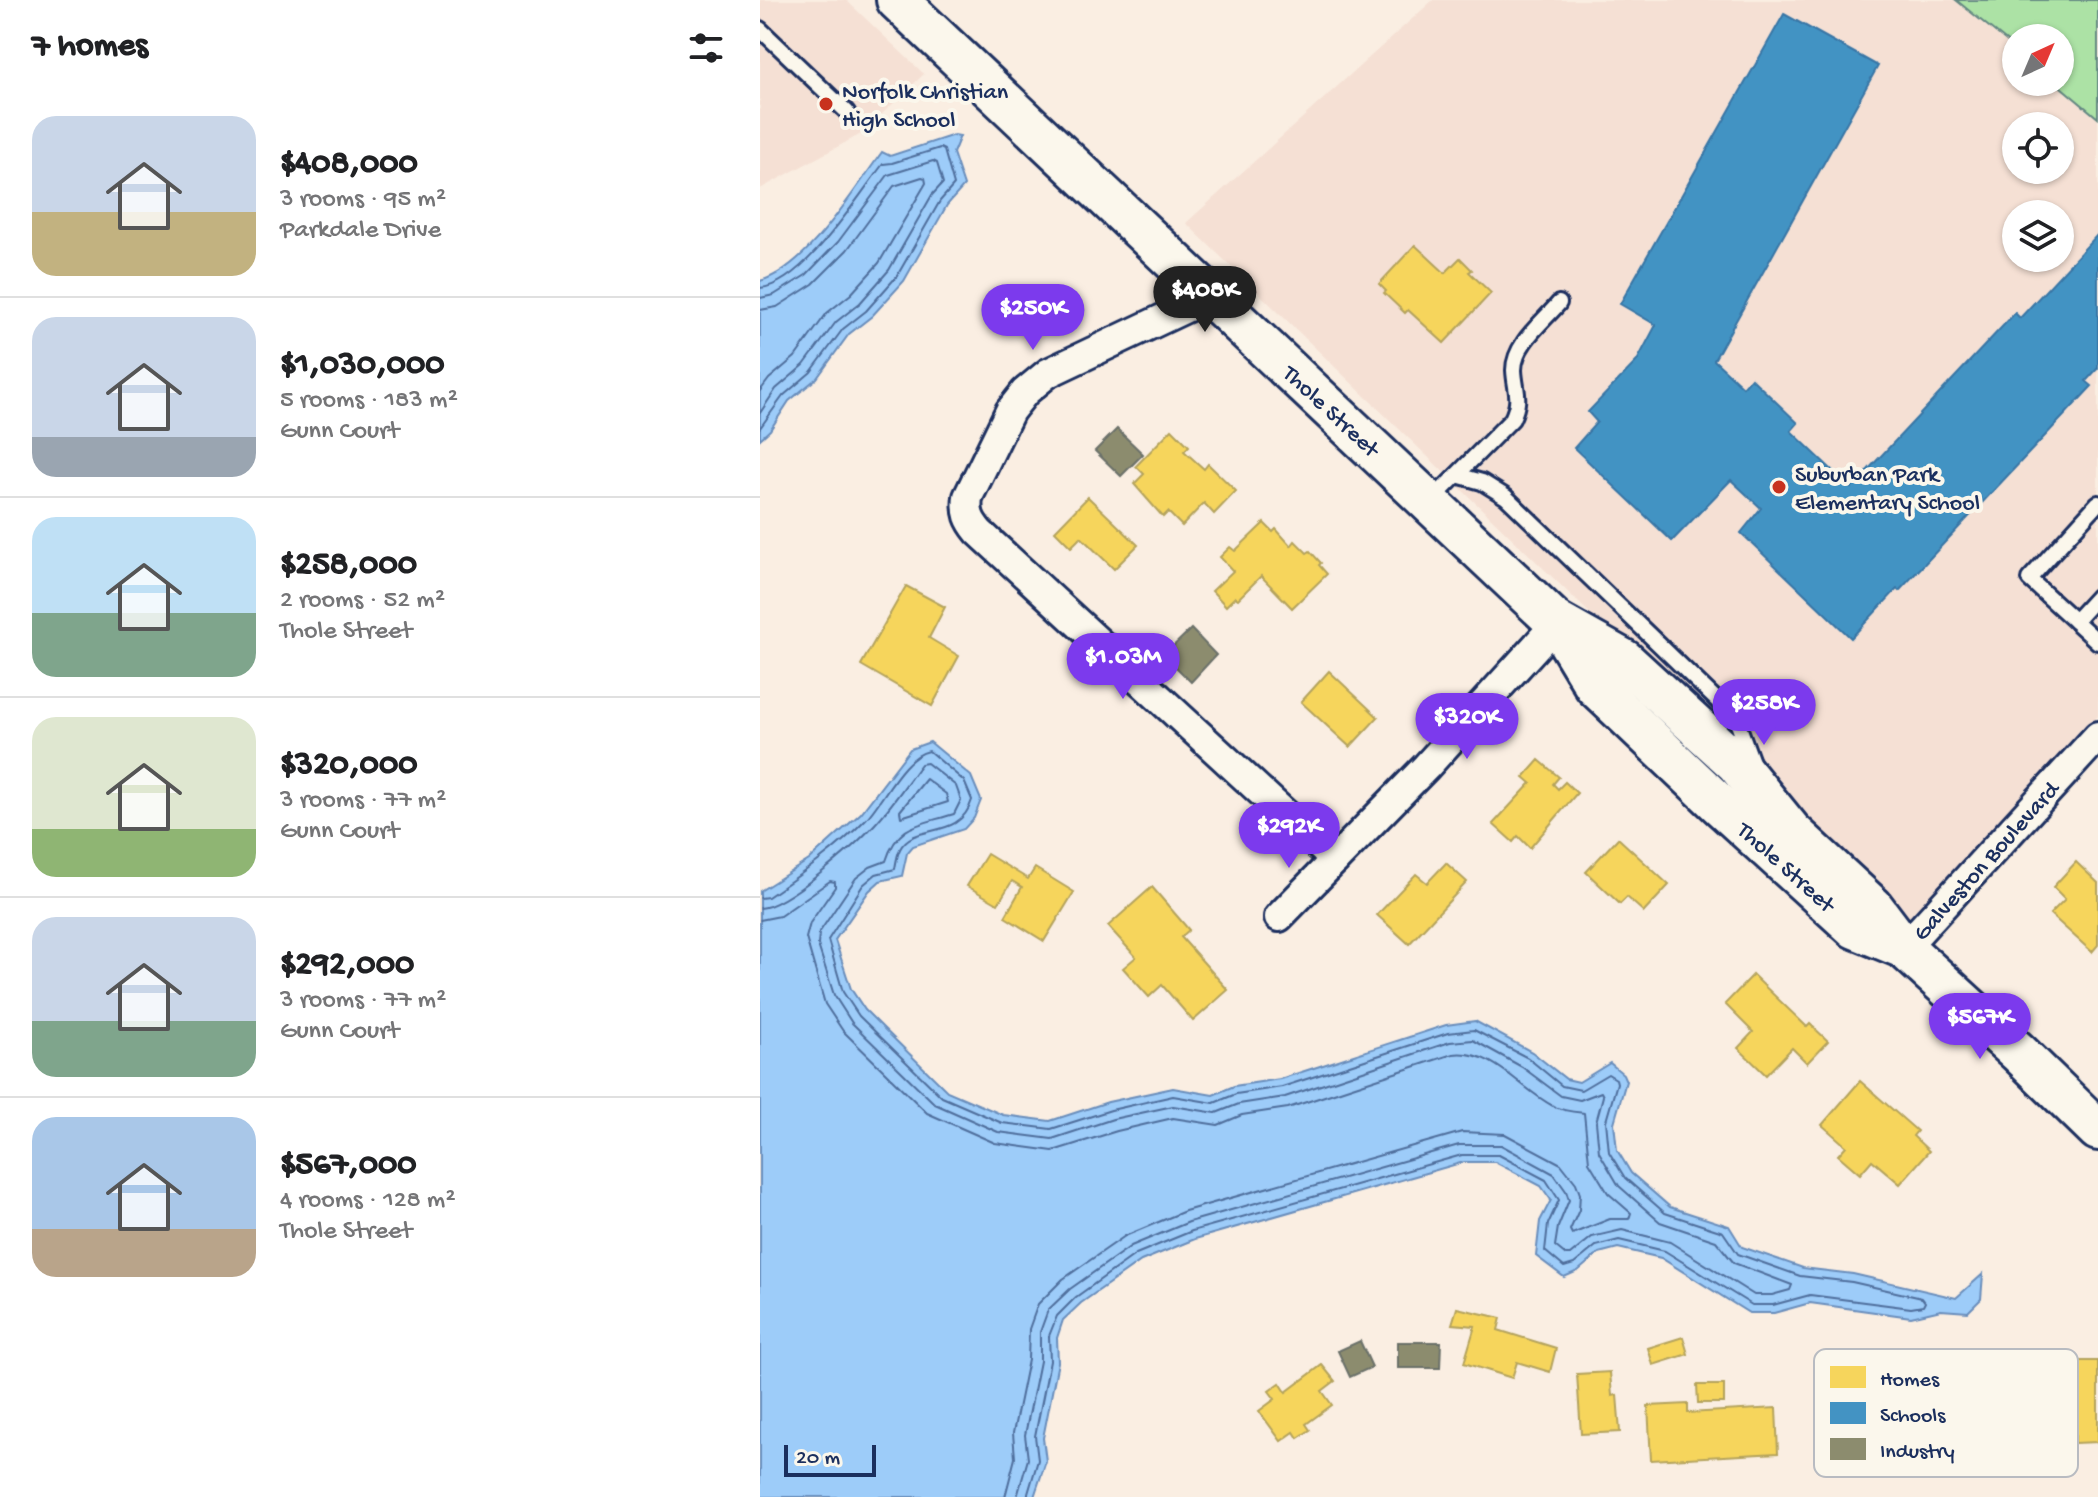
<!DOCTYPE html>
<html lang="en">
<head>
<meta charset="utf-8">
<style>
	body { margin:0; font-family:"Gochi Hand",sans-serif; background:#f2f2f2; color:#202124; height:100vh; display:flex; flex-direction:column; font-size:30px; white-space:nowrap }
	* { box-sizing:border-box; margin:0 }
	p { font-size:26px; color:#757577 }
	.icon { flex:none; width:44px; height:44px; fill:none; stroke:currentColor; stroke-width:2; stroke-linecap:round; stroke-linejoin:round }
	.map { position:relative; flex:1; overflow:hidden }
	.sheet { display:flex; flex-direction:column; background:#fff; width:760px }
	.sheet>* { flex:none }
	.needle { width:52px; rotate:44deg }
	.fabs { position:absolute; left:1242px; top:24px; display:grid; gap:16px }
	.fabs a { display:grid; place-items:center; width:72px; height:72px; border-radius:50%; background:#fff; box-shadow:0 2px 6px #0004; font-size:40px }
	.scale { position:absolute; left:24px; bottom:20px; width:92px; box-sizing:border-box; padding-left:8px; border:4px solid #1b2f5e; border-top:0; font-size:22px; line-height:28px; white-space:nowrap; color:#1b2f5e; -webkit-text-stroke:6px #fbf7ec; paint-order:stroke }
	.price { position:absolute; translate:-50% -68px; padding:0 18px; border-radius:28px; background:#7c3aed; color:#fff; font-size:26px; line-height:52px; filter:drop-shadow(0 2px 4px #0008) }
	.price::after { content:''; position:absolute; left:50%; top:48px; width:24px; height:18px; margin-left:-12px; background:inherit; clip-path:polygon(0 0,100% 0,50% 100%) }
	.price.active { background:#222; color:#fff }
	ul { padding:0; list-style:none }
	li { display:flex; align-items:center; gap:24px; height:200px; padding:0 32px }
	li+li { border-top:2px solid #e0e0e0 }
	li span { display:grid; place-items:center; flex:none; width:224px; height:160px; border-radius:24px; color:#555 }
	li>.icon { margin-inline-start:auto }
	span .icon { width:96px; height:96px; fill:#fffc; stroke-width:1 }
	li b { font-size:34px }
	h2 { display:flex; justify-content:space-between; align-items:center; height:96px; padding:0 32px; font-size:34px }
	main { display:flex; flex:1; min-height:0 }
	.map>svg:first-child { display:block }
	.built { fill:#f5e0d4; fill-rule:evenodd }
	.green { fill:#ace2a5; stroke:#648882; stroke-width:2 }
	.water { fill:#9dccf9; stroke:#698dbb; stroke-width:2 }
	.homes { fill:#f6d55c; stroke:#b4a35d; stroke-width:2 }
	.schools { fill:#4393c3; stroke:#3775a5; stroke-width:2 }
	.industry { fill:#8c8c6e; stroke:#6a7069; stroke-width:2 }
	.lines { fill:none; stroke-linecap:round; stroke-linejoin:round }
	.shore { stroke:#4f6e9c; stroke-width:2 }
	.lane-casing { stroke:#1b2f5e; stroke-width:20 }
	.street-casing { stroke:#1b2f5e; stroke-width:34 }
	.secondary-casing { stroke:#1b2f5e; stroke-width:46 }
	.lane { stroke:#fbf7ec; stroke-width:14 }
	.street { stroke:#fbf7ec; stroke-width:28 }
	.secondary { stroke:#fbf7ec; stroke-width:40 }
	.poi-dot { fill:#c8321e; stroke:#fbf7ec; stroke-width:3 }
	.labels { text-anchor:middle; stroke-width:8; stroke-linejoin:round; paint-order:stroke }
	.poi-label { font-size:24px; fill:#1b2f5e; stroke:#fbf7ec; text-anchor:start }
	.street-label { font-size:24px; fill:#1b2f5e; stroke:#fbf7ec }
	.key { fill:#fbf7ec; stroke:#b8bbc1; stroke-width:2 }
	.key-label { font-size:22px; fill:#1b2f5e }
</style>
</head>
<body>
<main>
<section class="sheet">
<h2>7 homes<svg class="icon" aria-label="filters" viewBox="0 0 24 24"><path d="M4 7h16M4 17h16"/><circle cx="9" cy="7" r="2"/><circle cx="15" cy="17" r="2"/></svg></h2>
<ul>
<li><span style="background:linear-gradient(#c9d6e8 60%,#c2b280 0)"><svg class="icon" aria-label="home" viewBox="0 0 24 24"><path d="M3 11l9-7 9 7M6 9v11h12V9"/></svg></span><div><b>$408,000</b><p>3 rooms · 95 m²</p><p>Parkdale Drive</p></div></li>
<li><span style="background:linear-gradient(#c9d6e8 75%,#9aa5b1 0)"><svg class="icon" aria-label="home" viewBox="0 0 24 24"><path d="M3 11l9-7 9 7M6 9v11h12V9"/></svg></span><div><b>$1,030,000</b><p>5 rooms · 183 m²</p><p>Gunn Court</p></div></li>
<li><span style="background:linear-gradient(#bfe0f5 60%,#7fa58c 0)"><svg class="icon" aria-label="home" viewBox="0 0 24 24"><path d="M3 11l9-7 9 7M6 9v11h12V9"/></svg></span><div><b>$258,000</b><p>2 rooms · 52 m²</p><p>Thole Street</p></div></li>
<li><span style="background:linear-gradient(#dfe7d0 70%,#8fb573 0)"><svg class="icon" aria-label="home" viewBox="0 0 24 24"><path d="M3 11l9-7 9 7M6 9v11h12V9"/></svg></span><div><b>$320,000</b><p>3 rooms · 77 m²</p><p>Gunn Court</p></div></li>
<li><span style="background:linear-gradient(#c9d6e8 65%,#7fa58c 0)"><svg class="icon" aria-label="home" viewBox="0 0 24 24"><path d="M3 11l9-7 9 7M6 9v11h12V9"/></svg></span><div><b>$292,000</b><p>3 rooms · 77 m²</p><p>Gunn Court</p></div></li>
<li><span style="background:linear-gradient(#a9c7e8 70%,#b9a48a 0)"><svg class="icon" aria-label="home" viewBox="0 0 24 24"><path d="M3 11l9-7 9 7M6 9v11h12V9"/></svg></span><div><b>$567,000</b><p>4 rooms · 128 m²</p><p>Thole Street</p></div></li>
</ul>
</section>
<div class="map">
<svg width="1338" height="1497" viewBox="0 0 1338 1497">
	<rect width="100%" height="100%" fill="#faeee2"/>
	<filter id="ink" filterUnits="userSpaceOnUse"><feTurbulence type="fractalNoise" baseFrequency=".0125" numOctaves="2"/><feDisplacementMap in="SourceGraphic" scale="16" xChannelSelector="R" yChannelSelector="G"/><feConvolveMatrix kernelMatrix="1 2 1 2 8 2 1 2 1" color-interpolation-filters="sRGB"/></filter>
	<g filter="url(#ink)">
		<g class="built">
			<path d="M0 0H86L164 74 101 134 0 189Z"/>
			<path d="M673 0H1338V716L1147 920 426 223ZM1256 38H1300V82H1256ZM1256 126H1300V170H1256ZM1256 214H1300V258H1256Z"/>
		</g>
		<path class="green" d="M1196 0H1338V118L1295 82H1300V38H1256V49Z"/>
		<g class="water">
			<path d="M194 135 200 136 193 153 204 186 187 205 144 281 112 316 89 334 57 378 29 401 10 430 0 439V281C47 268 94 190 122 152L130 156Z"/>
			<path d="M170 742 211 776 221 800 214 818 204 829 153 846 147 853 142 876 120 881 109 891 75 940 91 989 105 1010 187 1091 243 1115 290 1121 348 1102 413 1088 453 1095 474 1086 520 1079 686 1025 715 1021 772 1052 806 1079 819 1082 850 1063 863 1074 866 1081 854 1123 857 1150 871 1173 910 1207 969 1226 982 1247 1043 1268 1093 1274 1196 1298 1223 1274 1221 1299 1208 1312 1181 1310 1151 1317 1050 1303 1014 1313H989L901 1258 858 1248 839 1253 818 1271 804 1277 776 1256 780 1221 791 1200 781 1186 735 1162H704L435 1239 381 1261 321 1303 303 1320 297 1338 298 1362 283 1438 286 1461 274 1497H0V891L49 860 101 813 150 749Z"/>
		</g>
		<g class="homes">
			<path d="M655 245 685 273 700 258 712 270 709 272 731 293 684 343 648 310 645 313 624 293 626 291 619 284Z"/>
			<path d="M412 429 429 446 424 451 444 469 448 464 476 491 454 514 444 503 422 526 408 512 403 517 374 484 384 474 376 466Z"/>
			<path d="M328 497 378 545 354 569 321 537 311 547 295 531Z"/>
			<path d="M504 523 513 532 516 529 531 546 535 541 547 553 550 551 561 563 559 565 567 574 532 608 501 576 478 599 475 597 466 606 452 591 473 571 460 557 470 547 475 551Z"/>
			<path d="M146 586 185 607 169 638 199 656 172 706 101 665Z"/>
			<path d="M569 671 618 717 590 747 541 702Z"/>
			<path d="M779 760 799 777 793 784 798 789 805 782 817 793 770 848 758 836 753 842 733 824 771 783 764 777Z"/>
			<path d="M858 838 909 885 884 912 867 897 860 904 826 872Z"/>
			<path d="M227 854 268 879 275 868 314 892 284 941 245 917 262 887 252 881 238 904 207 886Z"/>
			<path d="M1316 862 1338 883V945L1332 952 1290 914 1305 899 1293 887Z"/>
			<path d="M686 863 707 882 649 944 617 915 656 874 667 883Z"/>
			<path d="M392 887 429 930 421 937 468 990 433 1021 402 985 389 997 363 968 376 957 348 926Z"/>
			<path d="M993 975 1047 1027 1050 1024 1068 1041 1047 1063 1032 1048 1006 1075 978 1048 993 1032 965 1004Z"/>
			<path d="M1100 1081 1157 1131 1153 1136 1169 1151 1140 1184 1112 1160 1100 1174 1078 1155 1086 1146 1062 1125Z"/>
			<path d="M697 1308 741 1318 738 1330 796 1348 790 1372 757 1362 752 1378 704 1363 715 1326 692 1324Z"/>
			<path d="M923 1337 928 1354 893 1365 888 1348Z"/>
			<path d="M1314 1361H1338V1442L1315 1443V1427L1298 1428 1299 1449 1264 1450 1262 1378 1315 1376Z"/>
			<path d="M562 1365 575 1381 562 1391 572 1405 546 1424 550 1430 538 1438 534 1432 521 1441 499 1411 515 1399 509 1391 520 1383 526 1392Z"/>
			<path d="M850 1372 852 1396 857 1395 860 1432 821 1434 817 1374Z"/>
			<path d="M937 1385H964V1403H938Z"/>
			<path d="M928 1404V1413L1016 1408 1018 1453 891 1460 888 1406Z"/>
		</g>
		<path class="schools" d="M1024 14 1118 66 954 360 983 387 991 378 1038 423 1031 431 1091 488 1255 313 1260 318 1338 234V368L1326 381 1332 386 1139 591 1137 589 1091 638 981 533 1001 508 971 480 912 541 814 448 837 422 828 412 877 361 896 325 860 304Z"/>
		<g class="industry">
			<path d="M357 429 383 454 361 476 335 451Z"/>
			<path d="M431 629 456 655 431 682 404 655Z"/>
			<path d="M600 1341 612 1367 590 1377 578 1351Z"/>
			<path d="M638 1342H681L680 1368H638Z"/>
		</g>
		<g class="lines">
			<g class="shore">
				<path d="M0 288C43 285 98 196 123 164L132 163 180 148 184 150 194 185 180 201 137 276 106 311 83 329 51 372 23 396 0 428"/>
				<path d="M0 298 14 295 46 275 78 242 128 175 173 161 177 163 183 183 172 195 129 270 100 303 76 322 44 365 16 389 0 413"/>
				<path d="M0 310 17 307 53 284 87 250 134 186 162 177 165 178 166 183 119 263 91 294 67 313 35 357 9 379 0 391"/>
				<path d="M166 779 186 794 188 802 141 817 140 811Z"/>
				<path d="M0 898 8 897C43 873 77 849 106 819 124 800 143 756 169 751L204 781 212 800C199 842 155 821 140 849 137 855 136 863 135 869L116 874 103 885 68 940 83 992 99 1016 182 1097 242 1123 291 1129 351 1110 413 1096 454 1103 476 1094 522 1087 688 1033 714 1030 768 1058 802 1086 821 1090 848 1074 856 1079 857 1083 846 1121 849 1152 865 1178 905 1213 963 1232 978 1254 1040 1276 1092 1282 1162 1298 1165 1302 1163 1306 1151 1308 1050 1295 1013 1305H992L905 1251 859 1240 836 1246 814 1264 804 1267 785 1251 788 1224 799 1200 786 1180 739 1155H702L432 1231 376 1254 316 1297 297 1316 289 1336 290 1361 275 1436 278 1460 267 1497"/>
				<path d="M0 908C26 907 96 845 115 824 132 806 146 784 161 764L167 763 196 786 201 800 194 814C160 825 138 823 126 861L110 867 96 878 59 933 58 945 74 995 92 1023 175 1104 238 1132 292 1139 353 1119 413 1106 456 1113 479 1104 525 1097 690 1042 713 1040 762 1067 801 1096 820 1100 841 1092 843 1096 836 1122 839 1152 859 1186 900 1222 956 1241 974 1263 1032 1285 1030 1290 1012 1295H994L910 1242 862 1230 832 1237 810 1255H806L795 1246 798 1227 809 1200 806 1191 794 1174 741 1145H699L429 1222 371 1246 310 1289 288 1310 280 1332V1361L265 1435 268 1459 257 1497"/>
				<path d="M0 920 20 916 70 881 75 882V887L50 923 46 938 65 1004 83 1031 167 1113 235 1143 293 1151 357 1131 413 1118 458 1125 482 1115 528 1108 693 1054C733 1049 760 1089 793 1106 802 1111 814 1112 824 1113L829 1162 848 1193 871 1213 869 1219H850L812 1234 810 1230 819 1210 820 1194 816 1183 801 1164 745 1134 702 1132 425 1211 365 1236 303 1279 278 1304 269 1329 268 1360 253 1433 255 1458 245 1497"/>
			</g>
			<defs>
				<g id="lane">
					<path d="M0 29 87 112"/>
					<path d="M697 475 722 482 746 497 966 709 978 724 992 762"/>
					<path d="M671 501 752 419C762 398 755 391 754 370 754 344 783 322 799 303"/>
					<path d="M1338 503 1269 579 1338 642"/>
					<path d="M1315 621 1338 596"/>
				</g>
				<g id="street">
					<path d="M451 296 288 373 265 392 250 411 208 497C206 513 209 520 219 532L575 860"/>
					<path d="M519 917 666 767 797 623"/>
					<path d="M1144 948 1338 736"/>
				</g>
				<g id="secondary">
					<path d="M137 0 797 623 835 686 960 805 1095 928 1144 948"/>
					<path d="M798 623 864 660 976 763 1032 832 1113 907 1144 948 1259 1053 1338 1130"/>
				</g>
			</defs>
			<use href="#lane" class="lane-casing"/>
			<use href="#street" class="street-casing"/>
			<use href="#secondary" class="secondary-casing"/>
			<use href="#lane" class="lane"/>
			<use href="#street" class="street"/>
			<use href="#secondary" class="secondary"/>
		</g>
	</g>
	<g class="poi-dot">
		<circle cx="66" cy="104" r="8"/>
		<circle cx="1019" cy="487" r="8"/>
	</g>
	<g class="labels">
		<g class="poi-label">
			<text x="82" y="98">Norfolk Christian<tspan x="82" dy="28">High School</tspan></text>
			<text x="1035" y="481">Suburban Park<tspan x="1035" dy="28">Elementary School</tspan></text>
		</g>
		<g class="street-label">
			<text transform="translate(572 410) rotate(43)" y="8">Thole Street</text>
			<text transform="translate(1225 860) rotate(-48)" y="8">Galveston Boulevard</text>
			<text transform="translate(1027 866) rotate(42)" y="8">Thole Street</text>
		</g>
	</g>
	<rect x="1054" y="1349" width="264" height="128" rx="12" class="key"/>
	<rect x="1070" y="1366" width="36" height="22" fill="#f6d55c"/>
	<rect x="1070" y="1402" width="36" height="22" fill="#4393c3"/>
	<rect x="1070" y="1438" width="36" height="22" fill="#8c8c6e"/>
	<g class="key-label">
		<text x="1120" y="1385">Homes</text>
		<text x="1120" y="1421">Schools</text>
		<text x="1120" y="1457">Industry</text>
	</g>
</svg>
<div class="fabs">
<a><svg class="needle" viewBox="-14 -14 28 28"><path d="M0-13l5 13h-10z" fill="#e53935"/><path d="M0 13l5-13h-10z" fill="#757577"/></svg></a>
<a><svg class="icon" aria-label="locate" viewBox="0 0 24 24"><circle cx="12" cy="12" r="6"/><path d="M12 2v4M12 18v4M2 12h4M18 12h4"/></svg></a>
<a><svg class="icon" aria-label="layers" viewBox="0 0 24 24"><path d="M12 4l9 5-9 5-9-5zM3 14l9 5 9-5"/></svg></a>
</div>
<div class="scale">20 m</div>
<b class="price active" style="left:445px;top:334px">$408K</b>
<b class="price" style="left:273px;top:352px">$250K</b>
<b class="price" style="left:363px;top:701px">$1.03M</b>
<b class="price" style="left:1004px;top:747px">$258K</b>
<b class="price" style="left:707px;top:761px">$320K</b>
<b class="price" style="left:529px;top:870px">$292K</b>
<b class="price" style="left:1220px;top:1061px">$567K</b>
</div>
</main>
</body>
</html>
